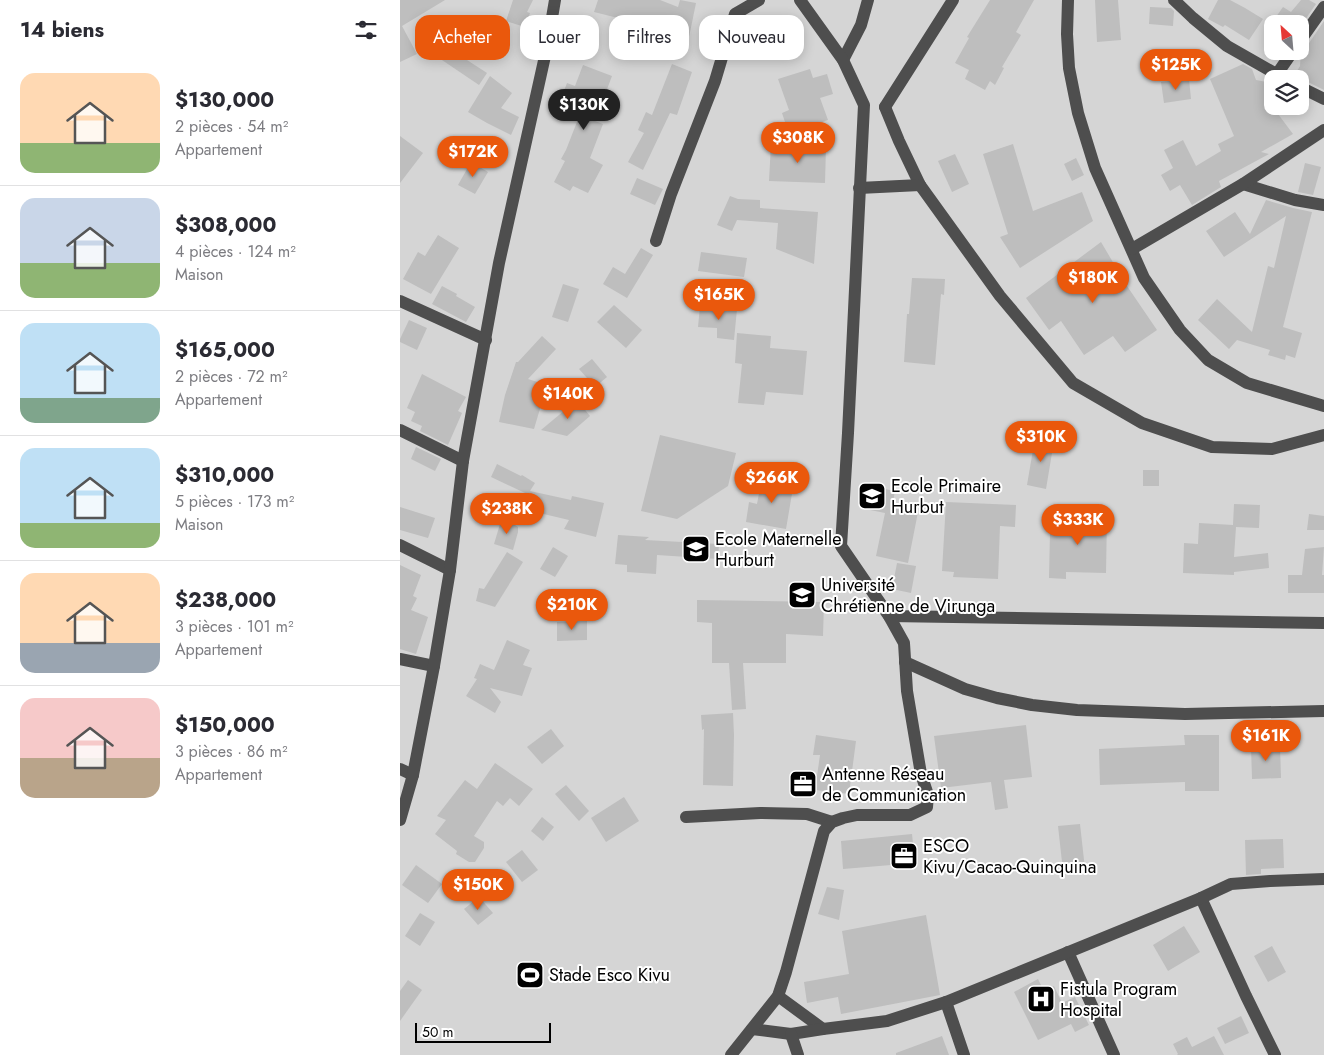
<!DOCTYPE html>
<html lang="fr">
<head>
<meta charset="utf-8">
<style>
	body { margin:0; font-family:Jost,sans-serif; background:#f7f7f7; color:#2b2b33; height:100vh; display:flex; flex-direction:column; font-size:19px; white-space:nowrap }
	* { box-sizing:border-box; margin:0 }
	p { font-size:16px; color:#7c7c81 }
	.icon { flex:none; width:28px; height:28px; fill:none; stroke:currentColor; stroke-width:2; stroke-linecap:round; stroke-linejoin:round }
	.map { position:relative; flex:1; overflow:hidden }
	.side { display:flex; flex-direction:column; background:#fff; width:400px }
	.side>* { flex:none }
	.guide { position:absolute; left:15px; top:15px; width:475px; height:45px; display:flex; gap:10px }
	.needle { width:32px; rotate:334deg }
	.fabs { position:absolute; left:864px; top:15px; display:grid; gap:10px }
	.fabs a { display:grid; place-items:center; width:45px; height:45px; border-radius:10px; background:#fff; box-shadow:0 2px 12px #0003; font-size:25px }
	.scale { position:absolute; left:15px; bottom:12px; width:136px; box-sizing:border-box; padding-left:5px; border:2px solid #000; border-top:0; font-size:14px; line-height:18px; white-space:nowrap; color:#000; -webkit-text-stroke:4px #fff; paint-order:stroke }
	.price { position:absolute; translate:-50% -42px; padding:0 11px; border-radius:18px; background:#ea580c; color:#fff; font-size:16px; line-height:32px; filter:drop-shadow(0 1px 2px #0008) }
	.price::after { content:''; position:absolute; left:50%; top:30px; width:15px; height:11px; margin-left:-8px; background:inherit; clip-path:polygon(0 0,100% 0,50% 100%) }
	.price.selected { background:#222; color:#fff }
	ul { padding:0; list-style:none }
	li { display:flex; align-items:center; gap:15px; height:125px; padding:0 20px }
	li+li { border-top:1px solid #e1e1e2 }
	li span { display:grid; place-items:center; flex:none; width:140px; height:100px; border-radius:15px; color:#555 }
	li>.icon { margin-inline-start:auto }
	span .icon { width:60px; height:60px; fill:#fffc; stroke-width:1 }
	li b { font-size:21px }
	h2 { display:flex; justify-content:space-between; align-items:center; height:60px; padding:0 20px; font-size:21px }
	.pill { padding:0 18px; border-radius:15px; background:#fff; box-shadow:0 2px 12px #0003; font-size:18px; line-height:45px }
	.pill.selected { background:#ea580c; color:#fff }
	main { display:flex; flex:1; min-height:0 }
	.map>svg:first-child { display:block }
	.green { fill:#d5d5d5; fill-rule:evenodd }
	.building { fill:#bebebe }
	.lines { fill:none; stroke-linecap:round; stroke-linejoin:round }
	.minor { stroke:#4e4e4e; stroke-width:12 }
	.labels { text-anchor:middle; stroke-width:4; stroke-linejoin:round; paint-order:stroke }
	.poi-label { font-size:18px; fill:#000; stroke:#fff; text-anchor:start }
</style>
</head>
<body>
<main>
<section class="side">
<h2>14 biens<svg class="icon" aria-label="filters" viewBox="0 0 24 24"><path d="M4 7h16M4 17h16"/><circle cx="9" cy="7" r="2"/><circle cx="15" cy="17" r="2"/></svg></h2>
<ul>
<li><span style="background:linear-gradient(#ffd9b3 70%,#8fb573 0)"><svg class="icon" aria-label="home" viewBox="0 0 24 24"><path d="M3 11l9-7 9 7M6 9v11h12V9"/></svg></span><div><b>$130,000</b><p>2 pièces · 54 m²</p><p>Appartement</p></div></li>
<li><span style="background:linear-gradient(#c9d6e8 65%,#8fb573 0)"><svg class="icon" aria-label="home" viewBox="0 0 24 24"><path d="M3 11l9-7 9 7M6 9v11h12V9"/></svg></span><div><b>$308,000</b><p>4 pièces · 124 m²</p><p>Maison</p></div></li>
<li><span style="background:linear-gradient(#bfe0f5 75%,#7fa58c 0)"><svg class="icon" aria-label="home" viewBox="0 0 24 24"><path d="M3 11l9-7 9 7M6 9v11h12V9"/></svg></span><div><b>$165,000</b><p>2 pièces · 72 m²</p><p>Appartement</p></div></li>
<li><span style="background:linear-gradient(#bfe0f5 75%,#8fb573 0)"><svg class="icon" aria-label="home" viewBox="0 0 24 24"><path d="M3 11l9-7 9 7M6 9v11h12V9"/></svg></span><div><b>$310,000</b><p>5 pièces · 173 m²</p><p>Maison</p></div></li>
<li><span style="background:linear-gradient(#ffd9b3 70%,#9aa5b1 0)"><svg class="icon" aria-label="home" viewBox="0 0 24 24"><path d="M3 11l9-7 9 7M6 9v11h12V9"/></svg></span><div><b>$238,000</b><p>3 pièces · 101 m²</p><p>Appartement</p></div></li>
<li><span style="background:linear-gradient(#f6c9c9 60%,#b9a48a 0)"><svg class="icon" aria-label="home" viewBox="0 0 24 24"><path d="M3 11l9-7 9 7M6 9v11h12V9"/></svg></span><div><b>$150,000</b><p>3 pièces · 86 m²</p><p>Appartement</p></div></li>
</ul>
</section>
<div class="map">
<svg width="924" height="1055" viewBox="0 0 924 1055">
	<rect width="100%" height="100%" fill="#fff"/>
	<path class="green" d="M0 0H924V1055H0ZM872 24H900V51H872ZM872 79H900V106H872Z"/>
	<g class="building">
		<path d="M0 0H45L2 26 17 54 0 62Z"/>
		<path d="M113 0H133L127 12 130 13 125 27 106 21Z"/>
		<path d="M198 0H260L278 7 280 0 296 3 289 37 283 51 254 40 260 23 228 16 226 20 194 12Z"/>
		<path d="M590 0H634L616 32 621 35 602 67 604 68 595 85 590 81 585 90 565 79 569 70 555 63 569 38 567 37Z"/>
		<path d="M695 0H718L721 40 697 42Z"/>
		<path d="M818 0H830L845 8 863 19 849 40 825 25 823 27 808 19Z"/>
		<path d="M901 0H909L916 4 900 27V24H871L883 7 891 12Z"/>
		<path d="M750 7 771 8 774 11 773 26 749 24Z"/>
		<path d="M924 21V90L904 80 898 79 894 76 900 66 901 49 907 46Z"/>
		<path d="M47 47 87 73 79 85 39 58Z"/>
		<path d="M272 64 292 72 277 115 270 113 243 170 228 162 244 133 238 130 246 112 252 115Z"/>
		<path d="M843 64 852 69 856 80 872 83V106L893 134 861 152 869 154 819 181 821 187 792 205 780 185 770 191 761 175 773 168 764 150 783 140 796 166 821 151 818 144 834 136 810 79Z"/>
		<path d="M183 65 212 76 195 121 203 124 190 158 203 165 188 193 173 186 170 191 154 182 165 161 161 159 166 150 184 104 162 96 167 83 175 86Z"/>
		<path d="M410 69 413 78 427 74 433 94 420 98 428 120 389 134 382 113 389 110 378 79Z"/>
		<path d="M90 76 112 93 101 108 119 117 111 135 87 123 68 112Z"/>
		<path d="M789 79 791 99 764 103 761 82Z"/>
		<path d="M0 136 23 153 0 183Z"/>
		<path d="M371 144 426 147 425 183 369 181Z"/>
		<path d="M613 144 633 211 682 192 693 221 620 268 600 237 608 234 583 154Z"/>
		<path d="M555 154 569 184 552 192 538 161Z"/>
		<path d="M676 158 684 175 672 181 664 164Z"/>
		<path d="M71 162 88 172 75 194 58 185Z"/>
		<path d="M905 163 921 167 913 195 898 192Z"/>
		<path d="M237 178 263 189 255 205 230 194Z"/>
		<path d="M330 196 338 199 360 200V208L418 212 414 264 376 249 378 223 337 220 332 231 317 225Z"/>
		<path d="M866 200 893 208 912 212 883 327 902 333 895 358 886 355 885 360 868 355 870 350 837 340 829 349 798 320 817 299 852 332 868 266 874 268 886 216 824 257 806 231 835 212 850 234Z"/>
		<path d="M38 235 59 248 31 294 3 279 18 252 25 256Z"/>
		<path d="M701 242 727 286 757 330 725 352 713 336 684 355 661 321 649 330 626 298Z"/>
		<path d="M241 248 253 255 227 298 203 284 213 267 225 274Z"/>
		<path d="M301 252 347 258 344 277 298 271Z"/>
		<path d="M512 278 545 279 544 295 541 294 535 365 504 362 507 314H509Z"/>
		<path d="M163 284 179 289 168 322 152 317Z"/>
		<path d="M42 286 57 294 56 296 75 307 66 322 32 304Z"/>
		<path d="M214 305 242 330 226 348 197 322Z"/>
		<path d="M300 306 337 309 334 340 317 338V328L298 327Z"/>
		<path d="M9 320 27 328 17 350 0 342V339Z"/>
		<path d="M337 333 371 336 370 348 407 351 403 395 366 392 364 405 338 403 342 364 335 363Z"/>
		<path d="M142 336 156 349 128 379 147 385 134 429 99 422 105 395 116 362H118Z"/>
		<path d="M192 359 207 377 195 387 179 369Z"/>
		<path d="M22 374 66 397 58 411 62 413 48 445 20 431 22 426 11 421 15 412 7 408Z"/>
		<path d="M177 400 190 416 167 436 141 430Z"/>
		<path d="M260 435 336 453 328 486 277 519 241 511Z"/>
		<path d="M635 438 654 441 646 489 627 485Z"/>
		<path d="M16 447 41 459 35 471 11 459Z"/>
		<path d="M97 464 121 476 122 475 135 483 130 491 171 500 172 496 204 503 196 537 164 529 169 520 114 507 125 493 91 477Z"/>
		<rect x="743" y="470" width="16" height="16"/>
		<path d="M362 477 394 482 386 529 346 522 349 502 357 504Z"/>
		<path d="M465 485 495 491 492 507 518 512 508 563 476 556 485 513 460 508Z"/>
		<path d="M546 502 616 505 615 527 600 526 598 579 553 577 554 572 542 571Z"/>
		<path d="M834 504 860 505 859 528 836 527 834 557 868 553 869 568 834 572V575L783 573 784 543 798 544 799 523 833 525Z"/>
		<path d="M0 507 35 518 28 538 0 530Z"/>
		<path d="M909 514 924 516V530H907Z"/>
		<path d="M656 515 707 516 706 573 666 572V579L649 578 650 532H655Z"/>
		<path d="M104 518 118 527V532L113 550 94 544 100 524Z"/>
		<path d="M218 535 249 537 245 540 319 544 318 559 257 555 256 574 227 572V565L215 564Z"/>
		<path d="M153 547 168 556 155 577 140 569Z"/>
		<path d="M924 547 922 575H924V593H888V575H902L905 549Z"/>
		<path d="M107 552 123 562 95 607 76 601 79 588 84 589Z"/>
		<path d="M497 563 516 566 511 593 492 589Z"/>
		<path d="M0 565 21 575 13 596 17 598 11 610 28 617 16 654 0 649Z"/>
		<path d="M297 600 424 602 423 636 386 634V663H343L346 709 332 710 329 663H312V623L297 622Z"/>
		<path d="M187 621V640L157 641V622Z"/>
		<path d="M107 640 130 650 123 665 132 668 122 696 90 688 101 702 95 713 66 696 77 679 74 678 80 664 94 670Z"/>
		<path d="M333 713 334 735 333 786 303 785 304 729 302 730 301 715Z"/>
		<path d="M626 725 632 777 604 780 608 808 595 810 591 782 541 788 534 736Z"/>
		<path d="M151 729 164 746 142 764 127 747Z"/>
		<path d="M416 735 456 741 449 794 415 790 420 755H413Z"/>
		<path d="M784 735H819V791H785V782L700 785 699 749 785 745Z"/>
		<path d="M880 746 881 778 852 779 851 747Z"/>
		<path d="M95 763 133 789 119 806 110 798 103 806 97 801 74 836 84 842V848L75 862H69L56 854 57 851 35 834 46 820 37 816 65 780 77 789Z"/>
		<path d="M166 785 189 811 179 821 155 794Z"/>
		<path d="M224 797 239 821 206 842 191 818Z"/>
		<path d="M142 817 154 827 143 841 131 831Z"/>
		<path d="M680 824 685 869 663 871 658 826Z"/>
		<path d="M512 834 515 863 443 869 441 841Z"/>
		<path d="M883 839 884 868 861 869V874L846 875 845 840Z"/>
		<path d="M122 850 138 870 122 882 106 862Z"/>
		<path d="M16 865 42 884 28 903 2 885Z"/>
		<path d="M427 887 444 890 439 920 418 914Z"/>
		<path d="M79 897 93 913 78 925 64 909Z"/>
		<path d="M20 913 35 922 20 946 5 936Z"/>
		<path d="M526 915 540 995 441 1014 438 997 407 1003 404 982 449 974 442 931Z"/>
		<path d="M784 926 800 952 768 971 753 945Z"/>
		<path d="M872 946 886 972 868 982 854 956Z"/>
		<path d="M638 979 644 991 654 986 662 1003 675 997 689 1025 675 1032 671 1024 638 1040 614 992Z"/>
		<path d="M8 980 22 990 0 1021V991Z"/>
		<path d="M841 1016 849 1033 825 1044 817 1028Z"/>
		<path d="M542 1036 549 1055H496V1053Z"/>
		<path d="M814 1036 824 1055H777L778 1054 773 1044 787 1037 792 1047Z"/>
	</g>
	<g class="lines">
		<g class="minor">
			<path d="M668 0 667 34 669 68 678 113 695 168 744 278 780 330 808 360 847 383 924 406"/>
			<path d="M774 0 793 18 827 46 885 79"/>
			<path d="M900 41 924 7"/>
			<path d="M443 60 461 25 468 0"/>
			<path d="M877 74 893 51"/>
			<path d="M900 87 924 99"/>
			<path d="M485 107 499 141 520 185 600 296 673 383 742 423 812 447 872 449 924 435"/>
			<path d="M485 107 553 0"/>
			<path d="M843 184 895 200 924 205"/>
			<path d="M459 188 520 185"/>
			<path d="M256 241 271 194 315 81 335 14 359 0"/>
			<path d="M732 249 843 184 924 130"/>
			<path d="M0 301 86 340"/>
			<path d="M0 430 63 461"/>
			<path d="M0 545 50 570"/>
			<path d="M489 616 924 623"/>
			<path d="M0 659 34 666"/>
			<path d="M505 662 565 689 597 698 632 705 677 710 785 714 924 711"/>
			<path d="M0 769 13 775"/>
			<path d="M286 817 360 813 407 814 432 822"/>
			<path d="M0 820 13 775 34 666 50 570 63 461 99 263 147 47 155 0"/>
			<path d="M801 898 846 996 875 1055"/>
			<path d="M668 952 714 1055"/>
			<path d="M378 996 423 1029"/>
			<path d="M546 1002 564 1055"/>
			<path d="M352 1029 391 1034 423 1029 487 1021 546 1002 801 898 831 884 870 881 924 879"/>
			<path d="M391 1034 398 1055"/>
			<path d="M331 1055 378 996 386 972 424 831 432 822 443 818 457 815H510L527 807 528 795 521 774 507 691 504 643 489 616 441 546 448 433 464 105 443 60 400 0"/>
		</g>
	</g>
	<defs>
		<symbol id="school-square" viewBox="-11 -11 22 22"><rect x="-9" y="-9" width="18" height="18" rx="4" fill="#000" stroke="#fff"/><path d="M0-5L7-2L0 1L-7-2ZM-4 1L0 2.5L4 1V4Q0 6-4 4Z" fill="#fff"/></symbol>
		<symbol id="university-square" viewBox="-11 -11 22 22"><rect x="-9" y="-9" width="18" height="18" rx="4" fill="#000" stroke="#fff"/><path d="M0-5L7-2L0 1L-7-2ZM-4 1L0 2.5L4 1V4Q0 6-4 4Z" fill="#fff"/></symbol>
		<symbol id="office-square" viewBox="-11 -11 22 22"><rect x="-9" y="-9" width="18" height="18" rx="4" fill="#000" stroke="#fff"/><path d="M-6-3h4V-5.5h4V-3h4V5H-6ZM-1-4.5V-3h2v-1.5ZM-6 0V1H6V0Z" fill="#fff"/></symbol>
		<symbol id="stadium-square" viewBox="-11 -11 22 22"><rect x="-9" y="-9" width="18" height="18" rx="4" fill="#000" stroke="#fff"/><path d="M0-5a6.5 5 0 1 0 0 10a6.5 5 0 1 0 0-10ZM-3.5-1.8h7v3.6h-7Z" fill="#fff"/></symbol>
		<symbol id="hospital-square" viewBox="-11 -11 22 22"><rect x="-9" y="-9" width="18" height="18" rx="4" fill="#000" stroke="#fff"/><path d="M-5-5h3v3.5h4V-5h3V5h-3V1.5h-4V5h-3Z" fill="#fff"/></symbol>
	</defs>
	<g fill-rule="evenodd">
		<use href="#school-square" x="456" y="480" width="32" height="32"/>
		<use href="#school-square" x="280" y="533" width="32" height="32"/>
		<use href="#university-square" x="386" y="579" width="32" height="32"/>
		<use href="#office-square" x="387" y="768" width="32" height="32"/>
		<use href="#office-square" x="488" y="840" width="32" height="32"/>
		<use href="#stadium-square" x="114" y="959" width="32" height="32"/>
		<use href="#hospital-square" x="625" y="983" width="32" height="32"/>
	</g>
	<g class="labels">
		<g class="poi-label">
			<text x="491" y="492">Ecole Primaire<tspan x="491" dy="21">Hurbut</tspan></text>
			<text x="315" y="545">Ecole Maternelle<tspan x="315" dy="21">Hurburt</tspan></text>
			<text x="421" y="591">Université<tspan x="421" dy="21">Chrétienne de Virunga</tspan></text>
			<text x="422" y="780">Antenne Réseau<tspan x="422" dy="21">de Communication</tspan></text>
			<text x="523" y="852">ESCO<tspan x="523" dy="21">Kivu/Cacao-Quinquina</tspan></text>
			<text x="149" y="981">Stade Esco Kivu</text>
			<text x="660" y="995">Fistula Program<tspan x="660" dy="21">Hospital</tspan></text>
		</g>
	</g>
</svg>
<div class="fabs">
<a><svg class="needle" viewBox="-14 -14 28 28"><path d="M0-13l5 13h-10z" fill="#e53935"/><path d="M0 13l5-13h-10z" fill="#7c7c81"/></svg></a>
<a><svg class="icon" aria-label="layers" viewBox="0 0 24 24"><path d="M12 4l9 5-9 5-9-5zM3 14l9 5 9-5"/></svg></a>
</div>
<div class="scale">50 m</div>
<b class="price" style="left:776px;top:91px">$125K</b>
<b class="price selected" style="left:184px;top:131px">$130K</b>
<b class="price" style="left:398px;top:164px">$308K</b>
<b class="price" style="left:73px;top:178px">$172K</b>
<b class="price" style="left:693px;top:304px">$180K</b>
<b class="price" style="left:319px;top:321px">$165K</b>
<b class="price" style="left:168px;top:420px">$140K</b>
<b class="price" style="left:641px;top:463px">$310K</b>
<b class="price" style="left:372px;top:504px">$266K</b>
<b class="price" style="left:107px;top:535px">$238K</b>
<b class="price" style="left:678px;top:546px">$333K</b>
<b class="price" style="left:172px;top:631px">$210K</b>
<b class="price" style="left:866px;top:762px">$161K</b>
<b class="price" style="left:78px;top:911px">$150K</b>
<div class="guide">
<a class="pill selected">Acheter</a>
<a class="pill">Louer</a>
<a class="pill">Filtres</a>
<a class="pill">Nouveau</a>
</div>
</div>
</main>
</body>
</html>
